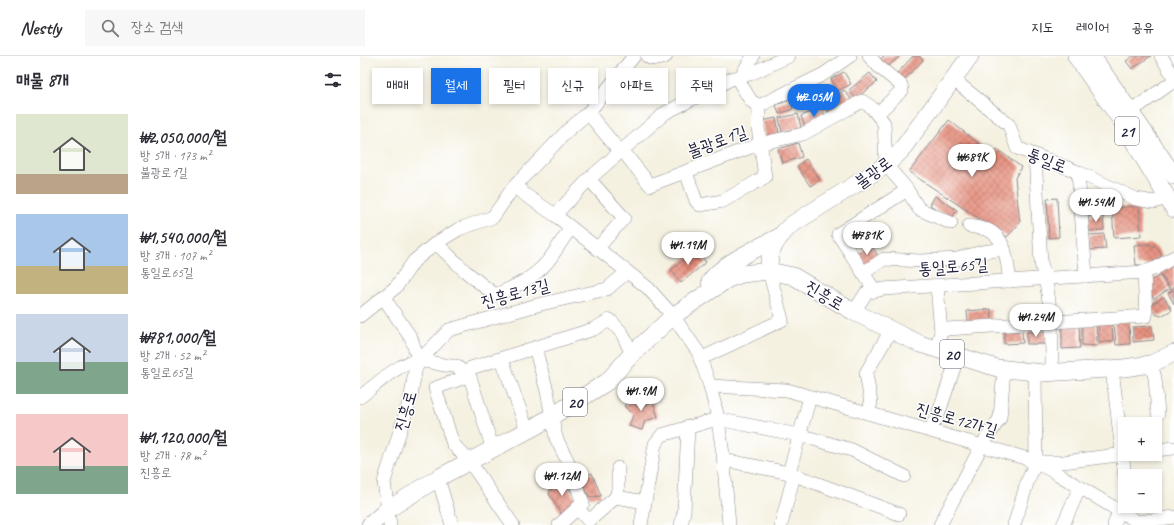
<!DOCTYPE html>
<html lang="ko">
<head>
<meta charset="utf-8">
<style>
	body { margin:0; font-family:Caveat,"Poor Story",sans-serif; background:#f7f7f7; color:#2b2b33; height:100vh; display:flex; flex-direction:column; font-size:15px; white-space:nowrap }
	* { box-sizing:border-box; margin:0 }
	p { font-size:13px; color:#7c7c81 }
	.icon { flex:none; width:22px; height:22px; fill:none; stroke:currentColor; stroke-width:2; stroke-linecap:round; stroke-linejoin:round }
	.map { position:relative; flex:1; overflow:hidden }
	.details { display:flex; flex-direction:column; background:#fff; width:360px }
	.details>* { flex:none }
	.top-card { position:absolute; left:12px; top:12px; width:380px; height:36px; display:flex; gap:8px }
	.tools { position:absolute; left:758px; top:361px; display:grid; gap:8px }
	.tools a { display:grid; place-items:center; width:44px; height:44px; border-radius:0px; background:#fff; box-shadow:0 2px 6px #0003; font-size:20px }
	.price { position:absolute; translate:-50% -34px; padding:0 9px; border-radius:14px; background:#fff; color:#222; font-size:13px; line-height:26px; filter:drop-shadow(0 1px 2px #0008) }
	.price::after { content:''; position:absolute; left:50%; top:24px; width:12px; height:9px; margin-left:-6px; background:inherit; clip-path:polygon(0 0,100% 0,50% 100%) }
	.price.current { background:#1a73e8; color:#fff }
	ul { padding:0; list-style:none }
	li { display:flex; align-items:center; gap:12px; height:100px; padding:0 16px }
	li span { display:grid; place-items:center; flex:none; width:112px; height:80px; border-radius:0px; color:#555 }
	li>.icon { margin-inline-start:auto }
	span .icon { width:48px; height:48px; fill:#fffc; stroke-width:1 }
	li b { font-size:17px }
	h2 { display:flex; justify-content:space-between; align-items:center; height:48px; padding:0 16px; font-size:17px }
	.pill { padding:0 14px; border-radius:0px; background:#fff; box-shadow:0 2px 6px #0003; font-size:14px; line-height:36px }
	.pill.current { background:#1a73e8; color:#fff }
	header { display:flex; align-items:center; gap:24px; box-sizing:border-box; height:56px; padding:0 20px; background:#fff; border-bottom:1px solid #e1e1e2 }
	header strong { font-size:19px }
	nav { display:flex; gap:22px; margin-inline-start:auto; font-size:14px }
	.search { width:280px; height:36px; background:#f7f7f7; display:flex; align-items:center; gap:10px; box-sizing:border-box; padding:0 14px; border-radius:0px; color:#7c7c81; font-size:15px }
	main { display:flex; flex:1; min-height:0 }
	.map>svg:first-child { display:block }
	.building { fill:url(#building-cross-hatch) }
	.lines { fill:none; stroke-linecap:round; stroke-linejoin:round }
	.minor-casing { stroke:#8c8a8e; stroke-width:14 }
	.major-casing { stroke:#8c8a8e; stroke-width:18 }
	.minor { stroke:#fff; stroke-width:13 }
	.major { stroke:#fff; stroke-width:17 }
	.labels { text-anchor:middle; stroke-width:3; stroke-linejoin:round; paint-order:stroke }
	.shield { fill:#fff; stroke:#646476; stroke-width:1 }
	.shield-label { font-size:16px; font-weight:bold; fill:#22223b }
	.street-label { font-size:17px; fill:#22223b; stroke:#fff }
</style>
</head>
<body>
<header>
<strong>Nestly</strong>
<div class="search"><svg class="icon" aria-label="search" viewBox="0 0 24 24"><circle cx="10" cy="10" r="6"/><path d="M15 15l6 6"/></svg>장소 검색</div>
<nav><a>지도</a><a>레이어</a><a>공유</a></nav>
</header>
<main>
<section class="details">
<h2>매물 8개<svg class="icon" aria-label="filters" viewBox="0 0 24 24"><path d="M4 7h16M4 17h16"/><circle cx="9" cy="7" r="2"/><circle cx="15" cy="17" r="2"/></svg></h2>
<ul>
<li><span style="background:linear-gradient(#dfe7d0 75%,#b9a48a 0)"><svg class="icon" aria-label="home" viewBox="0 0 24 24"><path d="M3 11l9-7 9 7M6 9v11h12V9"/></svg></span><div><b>₩2,050,000/월</b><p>방 5개 · 173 m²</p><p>불광로1길</p></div></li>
<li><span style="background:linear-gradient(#a9c7e8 65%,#c2b280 0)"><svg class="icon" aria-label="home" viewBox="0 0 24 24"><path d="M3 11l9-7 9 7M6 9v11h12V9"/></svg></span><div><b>₩1,540,000/월</b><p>방 3개 · 107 m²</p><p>통일로65길</p></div></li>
<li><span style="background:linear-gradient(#c9d6e8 60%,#7fa58c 0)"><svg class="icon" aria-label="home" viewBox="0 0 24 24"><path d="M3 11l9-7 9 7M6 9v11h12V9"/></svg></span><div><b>₩781,000/월</b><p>방 2개 · 52 m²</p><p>통일로65길</p></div></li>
<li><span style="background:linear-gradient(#f6c9c9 65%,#7fa58c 0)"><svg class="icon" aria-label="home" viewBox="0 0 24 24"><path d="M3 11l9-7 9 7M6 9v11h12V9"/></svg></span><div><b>₩1,120,000/월</b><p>방 2개 · 78 m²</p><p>진흥로</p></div></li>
</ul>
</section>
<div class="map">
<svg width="814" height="469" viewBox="0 0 814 469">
	<defs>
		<pattern id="building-cross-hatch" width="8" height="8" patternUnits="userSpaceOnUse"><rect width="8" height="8" fill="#e7907e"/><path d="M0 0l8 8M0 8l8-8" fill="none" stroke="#bb7568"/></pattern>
	</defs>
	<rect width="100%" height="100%" fill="#fff"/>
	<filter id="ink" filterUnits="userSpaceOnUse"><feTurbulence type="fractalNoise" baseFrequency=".025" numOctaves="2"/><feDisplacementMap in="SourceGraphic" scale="8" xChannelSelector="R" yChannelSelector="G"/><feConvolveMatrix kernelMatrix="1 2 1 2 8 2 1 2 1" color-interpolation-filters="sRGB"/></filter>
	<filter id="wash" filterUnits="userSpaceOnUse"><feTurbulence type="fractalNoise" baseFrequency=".012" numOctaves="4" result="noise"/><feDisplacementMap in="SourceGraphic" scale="16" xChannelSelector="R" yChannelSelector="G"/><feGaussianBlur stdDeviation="0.9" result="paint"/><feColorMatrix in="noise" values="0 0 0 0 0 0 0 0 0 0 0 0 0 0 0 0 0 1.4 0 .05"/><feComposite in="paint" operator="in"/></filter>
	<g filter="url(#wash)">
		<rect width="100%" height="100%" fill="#f5f1e1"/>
		<g id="blocks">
			<g class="building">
				<path d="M524 0H540L526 12 519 4Z"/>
				<path d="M553 0H559L563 4 542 26 535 20Z"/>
				<path d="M773 0H791L772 13 766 5Z"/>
				<path d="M484 16 491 28 478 35 471 23Z"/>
				<path d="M510 17 517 26 496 42 489 34Z"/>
				<path d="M484 34 491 43 471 59 464 50Z"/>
				<path d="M451 37 453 44 438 50 435 43Z"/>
				<path d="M430 44 433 53 419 58 416 49Z"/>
				<path d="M462 52 466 63 445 71 441 60Z"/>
				<path d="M438 58 441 72 422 76 419 62Z"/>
				<path d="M416 62 420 81 406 84 402 65Z"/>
				<path d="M589 64 633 99 637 93 661 111 655 122 660 167 647 181 549 116Z"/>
				<path d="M438 87 442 101 422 107 418 93Z"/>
				<path d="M446 103 460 124 450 130 437 110Z"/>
				<path d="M575 140 597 154 591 163 570 149Z"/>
				<path d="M697 142 699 181 689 182 687 143Z"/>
				<path d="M779 150 781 180 754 182 752 152Z"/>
				<path d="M743 159 744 174 729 175 728 160Z"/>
				<path d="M744 178 746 193 731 194 729 179Z"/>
				<path d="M788 188 796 191 802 200 788 209H776L774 189Z"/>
				<path d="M511 189 519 201 504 211 496 198Z"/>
				<path d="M336 194 346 206 321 227 311 214Z"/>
				<path d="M814 208V232L811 234 800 217Z"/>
				<path d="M800 220 809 233 794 243 787 231V226Z"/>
				<path d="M814 234V248L808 237Z"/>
				<path d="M804 241 812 254 801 260 795 258 790 249Z"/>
				<path d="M631 253 632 264 608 266 607 255Z"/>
				<path d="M769 265 770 288 756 289 754 266Z"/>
				<path d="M736 266 737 290 722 289V267Z"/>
				<path d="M752 266 753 285 739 287 738 267Z"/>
				<path d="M702 270H719L720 292 702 293Z"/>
				<path d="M792 270 794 284 773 286V271Z"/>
				<path d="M662 275 663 287 644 288V276Z"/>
				<rect x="667" y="276" width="19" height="12"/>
				<path d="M276 339 285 349 293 346 298 361 285 365 282 374 269 370 273 359 264 350Z"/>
				<path d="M232 417 241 440 229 441 220 422Z"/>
				<path d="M204 425 218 446 202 459 189 438 192 428Z"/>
			</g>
		</g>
	</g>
	<g filter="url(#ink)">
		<use href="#blocks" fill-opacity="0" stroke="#8c8a8e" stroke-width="1"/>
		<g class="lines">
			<defs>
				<g id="minor">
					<path d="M287 0C293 5 300 3 306 0"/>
					<path d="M509 0 519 11 541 29 542 34 517 58"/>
					<path d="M801 0 814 21"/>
					<path d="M593 23 649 69 657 92 718 116 776 143 794 146 806 142"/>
					<path d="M397 51 464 18 490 0"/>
					<path d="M770 56 814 25"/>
					<path d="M228 57 257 92 262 94 290 129 399 88 443 78 502 45 511 51 524 67 526 109 546 132 559 153 591 167"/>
					<path d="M675 99 681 207C692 242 692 280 692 316"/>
					<path d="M326 116 336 145 340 149 363 145 405 121 398 71 399 55 396 48 391 45 380 27 381 20 393 0"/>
					<path d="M718 116 726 220"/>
					<path d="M229 123 264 162 237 193"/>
					<path d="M158 127 161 136 195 159 288 232 313 260 338 296 350 330 357 358 363 398 369 469"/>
					<path d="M195 159 229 123 305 57 371 23 390 18 429 0"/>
					<path d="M609 170C615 171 622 172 628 174 647 182 647 208 650 225"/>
					<path d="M76 187 105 215 135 239C155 231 174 222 188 205 196 195 203 182 211 172"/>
					<path d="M503 217 524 203 561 205 597 203 622 196 644 193"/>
					<path d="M577 230 581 276 579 283"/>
					<path d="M515 235 478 178 547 134"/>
					<path d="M24 242 51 282 59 305"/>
					<path d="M494 256 506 237 523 233 784 216 796 212 814 201"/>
					<path d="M0 260 36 231 54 205 76 187 99 173 133 161 153 132 207 75 228 57 274 0"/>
					<path d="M581 276 587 273 786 260 784 216"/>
					<path d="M175 292 187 335 196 382 207 404 223 447 199 469"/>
					<path d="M142 303 167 374"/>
					<path d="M340 303 422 264 409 215"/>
					<path d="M791 308 795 322 798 358"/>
					<path d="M752 313 765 421"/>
					<path d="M350 330 427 334 665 402 691 414 783 469"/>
					<path d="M0 341C16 329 39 306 58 305 71 304 83 311 96 310L110 321 133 394"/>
					<path d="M508 357 511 347 506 317 531 274"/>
					<path d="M570 374 578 359 598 300"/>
					<path d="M795 394 814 392"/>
					<path d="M364 404 429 417 539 458"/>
					<path d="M678 406H703L765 398"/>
					<path d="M429 417 450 341"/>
					<path d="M78 422 92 469"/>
					<path d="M256 441 258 434V412"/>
					<path d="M217 452 229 465 256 441 285 446"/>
					<path d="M778 466 814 461"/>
					<path d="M30 469 24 426 51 340 55 315 59 305 89 274 177 249 247 233 267 216"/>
					<path d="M153 469 110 406 93 388 75 332 103 322 111 312 234 273 250 264 262 277 272 298"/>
					<path d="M281 469 295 388 302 379 357 363 439 379 492 394 544 420"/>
					<path d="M321 469 324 456 328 370"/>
					<path d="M421 469 434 419"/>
					<path d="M580 469 622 389 640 362 644 313"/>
					<path d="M654 469 668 424 676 406 675 316"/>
					<path d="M703 469 720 431"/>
					<path d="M754 469 759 455"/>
				</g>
				<g id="major">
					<path d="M716 0 761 64 814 153"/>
					<path d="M732 0 814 120"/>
					<path d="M409 215C408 195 416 183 431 169L526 109 540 96 610 0"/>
					<path d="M350 226C359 209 401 190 419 181"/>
					<path d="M10 469 27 454 78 422 176 370 247 326 272 298 313 260 368 223 382 218 409 215 433 220 494 256 560 288 637 312 683 317 764 312 791 308 814 297"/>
				</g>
			</defs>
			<use href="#minor" class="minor-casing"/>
			<use href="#major" class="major-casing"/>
			<use href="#minor" class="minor"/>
			<use href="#major" class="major"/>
		</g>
	</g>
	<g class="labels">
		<g class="shield">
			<rect x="755" y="61" width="24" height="28" rx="3"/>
			<rect x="580" y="284" width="24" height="28" rx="3"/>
			<rect x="203" y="332" width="24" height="28" rx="3"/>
		</g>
		<g class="shield-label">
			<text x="767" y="81">21</text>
			<text x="592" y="304">20</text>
			<text x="215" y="352">20</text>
		</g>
		<g class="street-label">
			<text transform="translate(357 85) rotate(-20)" y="6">불광로1길</text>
			<text transform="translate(687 104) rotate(21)" y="6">통일로</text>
			<text transform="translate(513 116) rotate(-36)" y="6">불광로</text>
			<text transform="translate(593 210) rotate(-4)" y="6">통일로65길</text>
			<text transform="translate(155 237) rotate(-15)" y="6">진흥로13길</text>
			<text transform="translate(465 239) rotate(31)" y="6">진흥로</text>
			<text transform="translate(45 355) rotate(-74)" y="6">진흥로</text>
			<text transform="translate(597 363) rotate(16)" y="6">진흥로12가길</text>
		</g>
	</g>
</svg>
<div class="tools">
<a>+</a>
<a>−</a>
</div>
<b class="price current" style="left:454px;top:62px">₩2.05M</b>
<b class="price" style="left:612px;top:122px">₩689K</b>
<b class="price" style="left:736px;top:167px">₩1.54M</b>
<b class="price" style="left:507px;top:200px">₩781K</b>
<b class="price" style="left:328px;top:210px">₩1.19M</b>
<b class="price" style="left:676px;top:282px">₩1.24M</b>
<b class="price" style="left:281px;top:356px">₩1.9M</b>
<b class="price" style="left:202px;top:441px">₩1.12M</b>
<div class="top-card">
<a class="pill">매매</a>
<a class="pill current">월세</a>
<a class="pill">필터</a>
<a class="pill">신규</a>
<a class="pill">아파트</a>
<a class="pill">주택</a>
</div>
</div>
</main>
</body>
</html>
